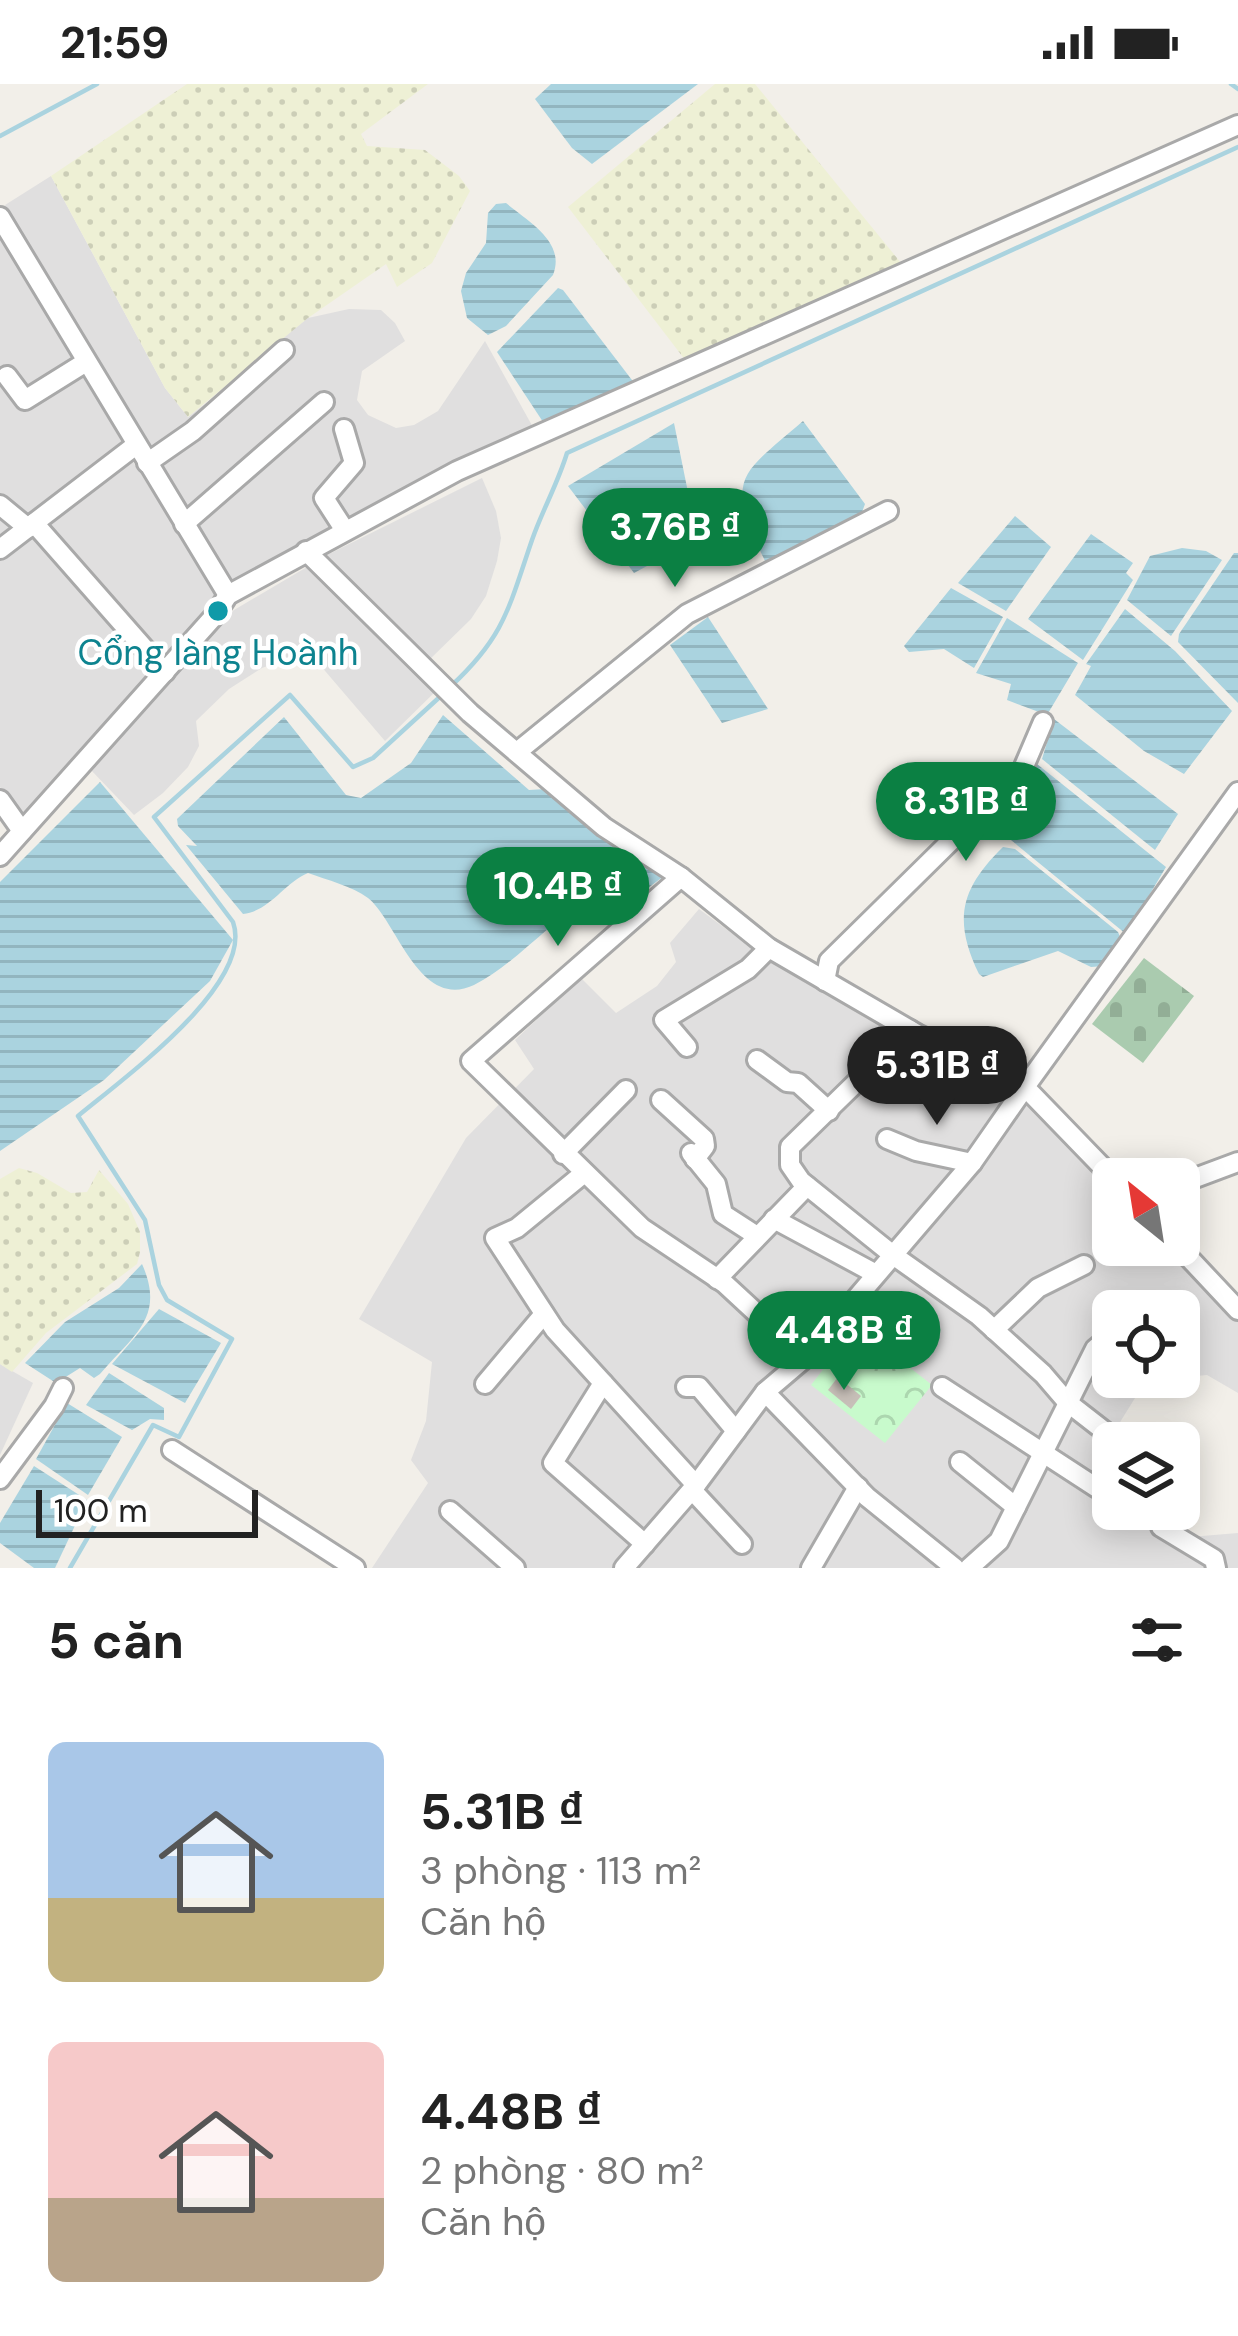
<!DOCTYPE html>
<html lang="vi">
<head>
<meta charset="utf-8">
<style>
	body { margin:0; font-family:"DM Sans",sans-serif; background:#f2f2f2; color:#222; height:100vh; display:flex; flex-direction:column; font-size:45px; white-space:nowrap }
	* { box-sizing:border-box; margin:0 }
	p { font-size:39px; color:#767676 }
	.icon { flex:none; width:66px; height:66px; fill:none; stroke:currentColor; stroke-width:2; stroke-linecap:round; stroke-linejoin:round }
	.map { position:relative; height:1484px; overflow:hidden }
	.drawer { display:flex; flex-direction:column; background:#fff; flex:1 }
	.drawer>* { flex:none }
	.needle { width:78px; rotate:330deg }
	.fabs { position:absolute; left:1092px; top:1074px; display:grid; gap:24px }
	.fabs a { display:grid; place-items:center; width:108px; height:108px; border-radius:18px; background:#fff; box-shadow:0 6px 30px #0003; font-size:60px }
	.scale { position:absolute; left:36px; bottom:30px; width:222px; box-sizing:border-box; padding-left:12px; border:6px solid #222; border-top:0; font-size:33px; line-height:42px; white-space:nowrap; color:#222; -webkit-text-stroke:9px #fff; paint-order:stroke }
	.price { position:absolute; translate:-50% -102px; padding:0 27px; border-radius:42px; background:#0b8043; color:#fff; font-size:39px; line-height:78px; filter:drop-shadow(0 3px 6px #0008) }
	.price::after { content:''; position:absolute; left:50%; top:72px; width:36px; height:27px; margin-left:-18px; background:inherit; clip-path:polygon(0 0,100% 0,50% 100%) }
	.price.selected { background:#222; color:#fff }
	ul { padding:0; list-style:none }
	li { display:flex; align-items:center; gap:36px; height:300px; padding:0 48px }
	li span { display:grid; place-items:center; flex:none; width:336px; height:240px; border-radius:18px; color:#555 }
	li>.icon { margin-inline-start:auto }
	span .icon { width:144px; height:144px; fill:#fffc; stroke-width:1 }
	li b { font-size:51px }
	h2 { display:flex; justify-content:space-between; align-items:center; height:144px; padding:0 48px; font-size:51px }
	.status { display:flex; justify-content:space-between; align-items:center; height:84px; padding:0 60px; background:#fff; direction:ltr }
	.status svg { height:33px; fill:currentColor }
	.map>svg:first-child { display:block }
	.residential { fill:#e0dfdf; fill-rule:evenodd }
	.farmland { fill:url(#farmland-dots) }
	.cemetery { fill:url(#cemetery-stones) }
	.park { fill:url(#park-crowns) }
	.water { fill:url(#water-rules) }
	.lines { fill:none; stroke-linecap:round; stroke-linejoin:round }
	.stream { stroke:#aad3df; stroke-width:4.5 }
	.building { fill:#c7bfb8 }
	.minor-casing { stroke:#a9a9a9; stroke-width:24 }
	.minor { stroke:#fff; stroke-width:18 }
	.culture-dot { fill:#0f9aa8; stroke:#fff; stroke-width:4.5 }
	.labels { text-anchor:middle; stroke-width:9; stroke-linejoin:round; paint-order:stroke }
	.culture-label { font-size:36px; fill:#0d838f; stroke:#fff }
</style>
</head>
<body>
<div class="status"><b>21:59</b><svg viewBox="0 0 49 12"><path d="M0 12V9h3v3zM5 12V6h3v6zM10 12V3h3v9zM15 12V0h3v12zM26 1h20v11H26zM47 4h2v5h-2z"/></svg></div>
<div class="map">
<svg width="1238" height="1484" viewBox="0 0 1238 1484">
	<defs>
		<pattern id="farmland-dots" width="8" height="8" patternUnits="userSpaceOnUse" patternTransform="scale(3)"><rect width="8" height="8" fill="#eef0d5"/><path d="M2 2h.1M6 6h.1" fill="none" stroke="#ccceb7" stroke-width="1.8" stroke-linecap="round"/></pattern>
		<pattern id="cemetery-stones" width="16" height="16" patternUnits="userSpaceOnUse" patternTransform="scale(3)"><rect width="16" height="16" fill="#aacbaf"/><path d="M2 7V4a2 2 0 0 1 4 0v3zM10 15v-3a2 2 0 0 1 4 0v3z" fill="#92ae96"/></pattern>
		<pattern id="park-crowns" width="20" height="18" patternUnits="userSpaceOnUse" patternTransform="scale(3)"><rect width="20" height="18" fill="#c8facc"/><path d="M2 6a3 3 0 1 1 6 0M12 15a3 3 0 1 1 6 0" fill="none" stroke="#acd6af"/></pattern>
		<pattern id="water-rules" width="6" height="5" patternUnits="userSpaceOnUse" patternTransform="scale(3)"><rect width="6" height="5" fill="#aad3df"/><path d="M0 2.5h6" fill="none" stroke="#92b5bf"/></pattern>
	</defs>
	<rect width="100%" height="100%" fill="#f2efe9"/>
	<g class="residential">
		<path d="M51 92 165 304 188 333 257 280 275 259 308 234 349 225 381 226 395 239 405 257 362 287 357 316 368 331 396 344 414 341 438 327 485 257 534 345 465 374 241 498 229 495 155 379 5 121Z"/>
		<path d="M0 152 125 363 0 459Z"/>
		<path d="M132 376 219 513 21 734 0 703V476Z"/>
		<path d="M482 394 496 427 501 454 497 477 486 512 471 535 427 578 327 471Z"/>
		<path d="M307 483 437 606 385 657 308 567 262 584 229 605 196 637 199 662 188 683 163 709 134 731 91 686 197 561 234 526Z"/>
		<path d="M699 825 772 879 918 963 1029 1016 1113 1096V1161H1179L1238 1215V1309L1207 1291 1165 1295 1135 1314 1117 1343V1359H1113V1425H1133L1161 1443 1190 1453 1238 1449V1484H372L428 1399 411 1376 426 1337 432 1278 359 1235 466 1054 534 985 515 956 581 894 616 929 657 902 676 878 670 859ZM1113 1227H1179V1293H1113Z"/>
		<path d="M0 1280 33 1299 0 1371Z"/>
	</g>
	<g class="farmland">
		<path d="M187 0H428L361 50 367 62 425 66 459 92 470 107 432 179 397 203 386 180 308 234 188 333 165 304 51 92Z"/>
		<path d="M715 0H755L906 185 689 281 568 123Z"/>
		<path d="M19 1084 37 1089 71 1109 87 1108 99 1086 128 1120 140 1148V1168L137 1180 46 1249 12 1288 0 1280V1095Z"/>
	</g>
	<path class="cemetery" d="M1144 874 1194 912 1143 979 1092 940Z"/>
	<path class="park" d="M857 1242 932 1301 885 1359 811 1301Z"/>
	<g class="water">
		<path d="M551 0H698L592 80 572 64 535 15Z"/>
		<path d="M506 119C529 138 566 158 553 191L506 242 488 251 467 234 461 207 466 189 486 159 488 129 496 120Z"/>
		<path d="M558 204 563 206 635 300 547 344 497 268Z"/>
		<path d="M803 337 865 420 861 431 773 479 765 477C724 392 740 392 803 337Z"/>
		<path d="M674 339 695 443 688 460 634 489 568 402Z"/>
		<path d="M1015 432 1051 463 1006 527 958 499Z"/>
		<path d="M1091 450 1133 479 1126 489 1133 496 1083 576 1028 535Z"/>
		<path d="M1182 464 1206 467 1222 476 1171 552 1127 516 1150 472Z"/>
		<path d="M1234 469H1238V619L1178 558 1179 550Z"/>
		<path d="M951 504 1003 533 974 584 944 565 909 568 904 562Z"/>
		<path d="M1125 525 1175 567 1232 627 1184 690 1144 667 1075 611 1091 582 1086 580Z"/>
		<path d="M708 533 768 625 722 639 670 561Z"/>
		<path d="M1007 534 1078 579 1047 631 1007 616 1011 600 976 589Z"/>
		<path d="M443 631 529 706 546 705 664 792 611 832 600 821 586 817C546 841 515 880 474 901 419 927 397 837 368 814 352 802 327 796 308 789 284 799 270 827 243 830L186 761 197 762 178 742 177 735 284 633 346 711 361 714 411 679Z"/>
		<path d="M1054 635 1178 730 1155 766 1042 675Z"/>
		<path d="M1037 680 1166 783 1126 850 1006 752 1027 721 1018 704Z"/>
		<path d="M100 698 233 856 210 897 104 996 0 1067V798Z"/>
		<path d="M1003 763 1015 765 1118 848 1122 857 1104 882 1091 883 1058 867 983 893 979 890C953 836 960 805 1003 763Z"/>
		<path d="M142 1180C166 1234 133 1251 100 1290L94 1294 80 1284 56 1299 25 1279 65 1238 119 1204Z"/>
		<path d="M159 1225 221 1259 185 1319 112 1280Z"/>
		<path d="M109 1289 164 1324V1336L150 1335 132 1346 86 1321Z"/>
		<path d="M67 1319 122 1353 88 1411 36 1375Z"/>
		<path d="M34 1382 87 1416 55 1484H34L0 1459V1439Z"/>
	</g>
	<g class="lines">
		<g class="stream">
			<path d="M1231 0 1238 5"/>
			<path d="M0 52 97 0"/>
			<path d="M451 602C505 552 509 523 532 456 542 427 558 399 567 369L1238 63"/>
			<path d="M70 1484 153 1341 179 1353 232 1255 167 1216 159 1201 145 1136 78 1032C121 996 255 900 233 838L154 733 290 611 353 683 373 674 443 610"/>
		</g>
	</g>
	<path class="building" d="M838 1293 861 1312 851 1325 828 1306Z"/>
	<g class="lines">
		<defs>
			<g id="minor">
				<path d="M0 133 228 511"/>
				<path d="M7 292 25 316 86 278"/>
				<path d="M147 379 193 347 284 266"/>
				<path d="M0 421 28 444"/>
				<path d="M34 439 165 588"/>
				<path d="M184 440 324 318"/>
				<path d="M344 445 324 414 354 379 344 345"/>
				<path d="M0 465 136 361"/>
				<path d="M306 467 470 629 604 743 681 793 769 864 917 950 1025 1003 972 1079 805 1274 765 1308 696 1401 624 1484"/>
				<path d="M219 525 228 511 457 387 1238 41"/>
				<path d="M517 668 687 530 888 427"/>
				<path d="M0 716 22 747"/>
				<path d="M0 772 217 529"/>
				<path d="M681 793 471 977 642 1144 724 1199 805 1274"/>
				<path d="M825 897 829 877 1022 687 1043 638"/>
				<path d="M910 946 790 1063V1081L801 1097 893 1171 979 1232 1043 1290 1067 1318 1112 1353 1114 1359"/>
				<path d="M687 963 664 936 748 885 769 864"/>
				<path d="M757 976 787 998 798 999 829 1027"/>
				<path d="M661 1016 704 1055 705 1062 695 1075"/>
				<path d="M887 1055 916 1067 972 1079"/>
				<path d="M691 1069 716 1100 723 1130 757 1152"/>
				<path d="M563 1070 626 1006"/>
				<path d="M583 1090 517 1144 495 1154 555 1246 696 1401"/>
				<path d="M1114 1095 1025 1003 1238 708"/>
				<path d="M1179 1100 1238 1078"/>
				<path d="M774 1135 876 1190"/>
				<path d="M1177 1161 1238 1226"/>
				<path d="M717 1195 807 1102"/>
				<path d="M1144 1227 1155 1219"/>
				<path d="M994 1246 1038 1204 1084 1181"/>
				<path d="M603 1299 553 1379 645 1460"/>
				<path d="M485 1300 544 1230"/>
				<path d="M686 1303H699L736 1347"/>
				<path d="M942 1303 1097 1404 1113 1367"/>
				<path d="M765 1308 867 1413 955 1484"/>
				<path d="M172 1366 355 1484"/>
				<path d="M960 1378 1016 1423"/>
				<path d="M0 1395 54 1322 63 1304"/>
				<path d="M692 1406 742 1460"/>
				<path d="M450 1427 515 1484"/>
				<path d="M1161 1443 1214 1475 1216 1484"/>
				<path d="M811 1484 858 1403"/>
				<path d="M969 1484 999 1457 1095 1265 1113 1250"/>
			</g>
		</defs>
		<use href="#minor" class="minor-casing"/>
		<use href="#minor" class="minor"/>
	</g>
	<circle class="culture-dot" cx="218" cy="527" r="12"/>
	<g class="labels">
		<g class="culture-label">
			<text x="218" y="581">Cổng làng Hoành</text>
		</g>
	</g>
</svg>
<div class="fabs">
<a><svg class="needle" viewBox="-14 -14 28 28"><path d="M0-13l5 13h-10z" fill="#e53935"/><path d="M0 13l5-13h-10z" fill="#767676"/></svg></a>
<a><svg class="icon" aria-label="locate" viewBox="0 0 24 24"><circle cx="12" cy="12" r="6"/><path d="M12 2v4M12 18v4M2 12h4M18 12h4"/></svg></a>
<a><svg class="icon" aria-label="layers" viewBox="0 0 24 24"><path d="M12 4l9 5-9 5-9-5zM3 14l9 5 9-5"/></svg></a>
</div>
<div class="scale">100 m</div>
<b class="price" style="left:675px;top:506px">3.76B ₫</b>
<b class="price" style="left:966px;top:780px">8.31B ₫</b>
<b class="price" style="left:558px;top:865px">10.4B ₫</b>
<b class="price selected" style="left:937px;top:1044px">5.31B ₫</b>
<b class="price" style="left:844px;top:1309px">4.48B ₫</b>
</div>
<section class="drawer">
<h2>5 căn<svg class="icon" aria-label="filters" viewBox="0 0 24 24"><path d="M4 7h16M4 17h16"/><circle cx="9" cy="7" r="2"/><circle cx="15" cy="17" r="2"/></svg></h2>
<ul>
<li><span style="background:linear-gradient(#a9c7e8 65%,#c2b280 0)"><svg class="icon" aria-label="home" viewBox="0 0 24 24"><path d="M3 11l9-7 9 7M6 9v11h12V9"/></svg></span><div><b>5.31B ₫</b><p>3 phòng · 113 m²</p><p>Căn hộ</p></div></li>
<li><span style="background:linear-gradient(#f6c9c9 65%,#b9a48a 0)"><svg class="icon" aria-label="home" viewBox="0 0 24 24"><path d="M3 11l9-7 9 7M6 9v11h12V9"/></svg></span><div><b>4.48B ₫</b><p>2 phòng · 80 m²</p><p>Căn hộ</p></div></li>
</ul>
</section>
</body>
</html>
